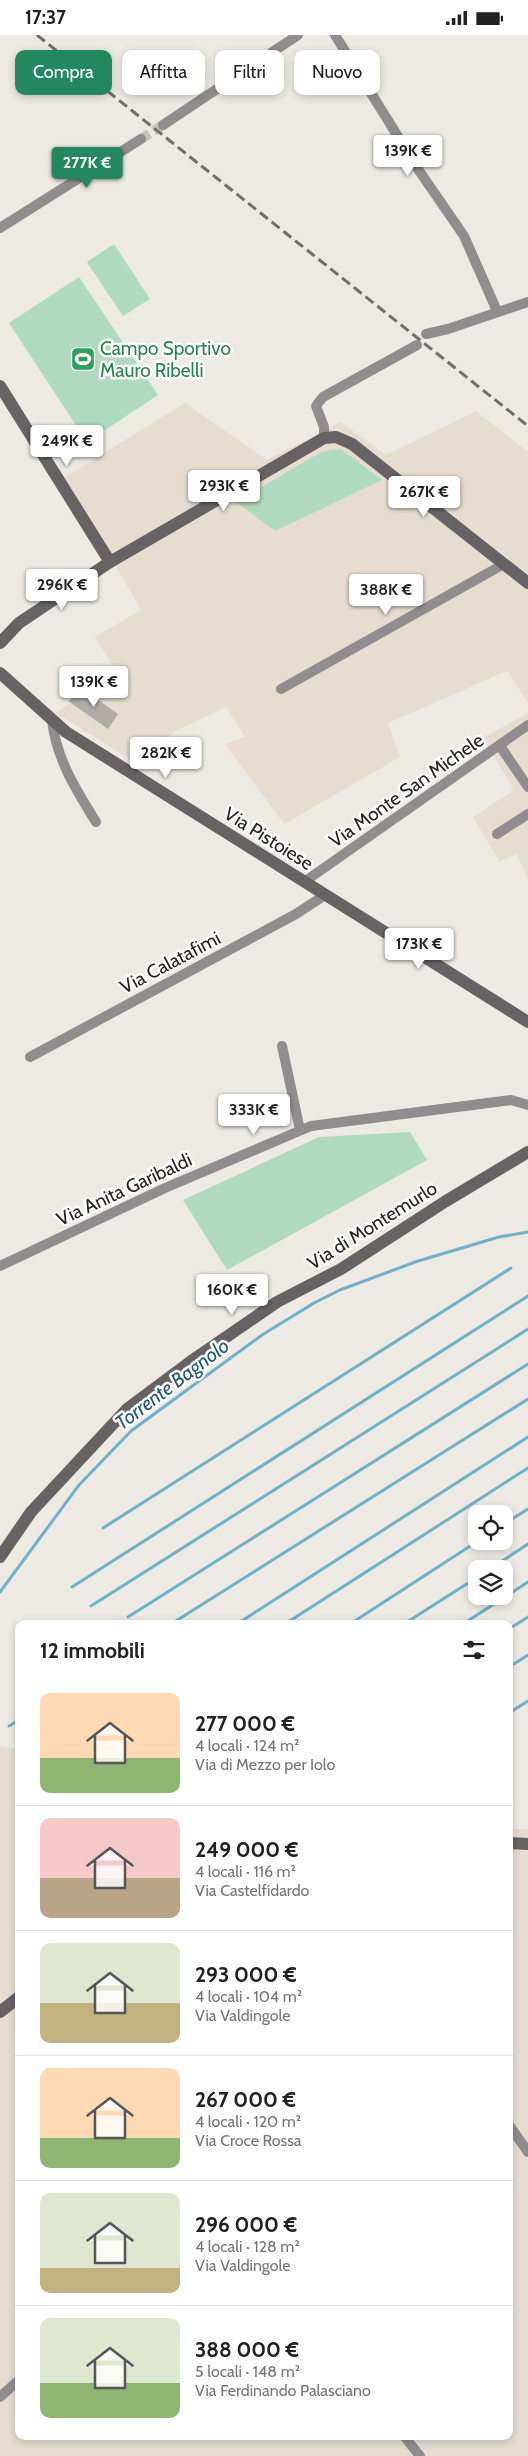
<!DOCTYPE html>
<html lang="it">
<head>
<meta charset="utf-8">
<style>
	body { margin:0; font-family:Cabin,sans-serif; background:#f2f2f2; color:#222; height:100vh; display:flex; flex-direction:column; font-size:19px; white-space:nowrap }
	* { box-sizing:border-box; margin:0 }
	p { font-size:16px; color:#767676 }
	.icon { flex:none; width:28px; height:28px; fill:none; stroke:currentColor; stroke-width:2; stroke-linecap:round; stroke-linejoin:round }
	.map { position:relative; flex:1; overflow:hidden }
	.side { position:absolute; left:15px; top:1585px; width:498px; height:820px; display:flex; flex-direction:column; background:#fff; border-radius:10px; box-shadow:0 2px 8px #0003 }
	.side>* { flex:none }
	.banner { position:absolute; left:15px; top:15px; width:499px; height:45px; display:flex; gap:10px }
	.tools { position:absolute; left:468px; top:1470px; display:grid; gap:10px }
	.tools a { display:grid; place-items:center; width:45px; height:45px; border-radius:10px; background:#fff; box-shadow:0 2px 8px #0003; font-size:25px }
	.price { position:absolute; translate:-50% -42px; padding:0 11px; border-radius:5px; background:#fff; color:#222; font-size:16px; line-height:32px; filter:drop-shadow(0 1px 2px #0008) }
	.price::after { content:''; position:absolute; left:50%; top:30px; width:15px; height:11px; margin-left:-8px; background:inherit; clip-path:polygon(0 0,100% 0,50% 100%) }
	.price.current { background:#238761; color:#fff }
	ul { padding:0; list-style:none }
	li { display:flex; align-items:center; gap:15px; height:125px; padding:0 25px }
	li+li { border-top:1px solid #e0e0e0 }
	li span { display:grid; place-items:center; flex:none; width:140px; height:100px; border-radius:10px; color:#555 }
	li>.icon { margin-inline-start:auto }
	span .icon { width:60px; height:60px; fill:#fffc; stroke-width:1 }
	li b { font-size:21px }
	h2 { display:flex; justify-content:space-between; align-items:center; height:60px; padding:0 25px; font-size:21px }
	.chip { padding:0 18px; border-radius:10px; background:#fff; box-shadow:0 2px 8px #0003; font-size:18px; line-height:45px }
	.chip.current { background:#238761; color:#fff }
	.status { display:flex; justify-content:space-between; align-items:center; height:35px; padding:0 25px; background:#fff; direction:ltr }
	.status svg { height:14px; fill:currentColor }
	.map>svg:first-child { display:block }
	.built { fill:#e6ddd0 }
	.green { fill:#b0dabf }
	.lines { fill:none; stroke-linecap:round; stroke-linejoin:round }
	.stream { stroke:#70b1c8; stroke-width:3 }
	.building { fill:#b1aca7 }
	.street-tunnel { stroke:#c5c1bc; stroke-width:10; stroke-dasharray:10 5; stroke-linecap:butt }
	.street { stroke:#918d8e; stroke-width:10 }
	.secondary { stroke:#676263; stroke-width:12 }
	.rail { stroke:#716f6b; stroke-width:3; stroke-dasharray:10 5; stroke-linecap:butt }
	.labels { text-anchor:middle; stroke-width:5; stroke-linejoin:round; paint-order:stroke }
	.leisure-label { font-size:19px; fill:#27864d; stroke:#fff; text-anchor:start }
	.street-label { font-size:19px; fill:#252321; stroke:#fff }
	.water-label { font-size:20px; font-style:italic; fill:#24596b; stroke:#fff }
</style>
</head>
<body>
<div class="status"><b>17:37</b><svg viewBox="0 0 49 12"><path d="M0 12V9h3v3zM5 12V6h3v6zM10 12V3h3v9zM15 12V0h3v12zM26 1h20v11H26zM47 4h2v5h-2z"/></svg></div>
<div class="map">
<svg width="528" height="2421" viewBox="0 0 528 2421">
	<rect width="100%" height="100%" fill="#ede9e3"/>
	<g class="built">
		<path d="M185 368 267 425 341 387 386 420 476 376 528 417V668L507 636 388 688 400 722 284 789 225 709 245 702 226 672 172 698 144 733 56 678 115 635 95 602 141 575 65 442Z"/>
		<path d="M528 678V844L517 819 499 826 473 782 514 755 483 703Z"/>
		<path d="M0 1711 19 1715V2401H509V1794H528V2421H0Z"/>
	</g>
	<g class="green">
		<path d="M114 209 150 264 123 281 87 227Z"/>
		<path d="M79 242 158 360 87 407 9 288Z"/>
		<path d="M341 414 382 445 275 496 236 467 321 417Z"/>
		<path d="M410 1097 427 1125 227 1235 183 1165 319 1102Z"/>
	</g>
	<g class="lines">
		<g class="stream">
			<path d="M504 1489 528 1474"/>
			<path d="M103 1493 511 1233"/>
			<path d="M490 1534 528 1509"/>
			<path d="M72 1552 528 1261"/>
			<path d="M0 1557 79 1450 131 1396 262 1300 314 1268 340 1255 418 1226 499 1202 528 1197"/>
			<path d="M91 1571 528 1294"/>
			<path d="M128 1582 528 1329"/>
			<path d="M171 1589 528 1364"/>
			<path d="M237 1589 528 1402"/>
			<path d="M285 1589 528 1433"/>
			<path d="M350 1589 478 1506"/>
			<path d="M404 1589 476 1543"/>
			<path d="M463 1589 528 1547"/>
			<path d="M509 1594 528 1582"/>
			<path d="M509 1632 528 1620"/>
			<path d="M509 1678 528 1666"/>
			<path d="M9 1691 19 1685"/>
		</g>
	</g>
	<path class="building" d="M83 654 118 679 108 694 68 666Z"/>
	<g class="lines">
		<path class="street-tunnel" d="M141 104 163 90"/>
		<g class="street">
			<path d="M335 0 420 137 464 201 497 276"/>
			<path d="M163 90 298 0"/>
			<path d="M0 193 141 104"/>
			<path d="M426 299 448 294 528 267"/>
			<path d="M324 403V392L316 371 323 362 417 310"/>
			<path d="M281 654 504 529"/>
			<path d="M52 685C56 723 76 755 96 787"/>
			<path d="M500 711 528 752"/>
			<path d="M497 799 528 779"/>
			<path d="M304 847 528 690"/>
			<path d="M282 1011 300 1095"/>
			<path d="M30 1022 296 879 325 860"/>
			<path d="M0 1231 165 1153 311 1091 511 1065 528 1070"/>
			<path d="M509 2090 528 2117"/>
			<path d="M0 2362 19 2345"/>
			<path d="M404 2401 420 2421"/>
		</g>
		<g class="secondary">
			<path d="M0 351 110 527"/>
			<path d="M0 608 19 588 110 527 324 403 336 402 352 409 528 548"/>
			<path d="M0 638 66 697 528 987"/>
			<path d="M0 1522 31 1477 127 1374 190 1327 277 1267 341 1234 446 1166 528 1117"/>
			<path d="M509 1808 528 1809"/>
			<path d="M0 1977 19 1962"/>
		</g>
		<path class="rail" d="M37 0 528 391"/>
	</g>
	<defs>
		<symbol id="stadium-square" viewBox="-11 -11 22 22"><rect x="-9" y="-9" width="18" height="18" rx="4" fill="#2e9e5b" stroke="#fff"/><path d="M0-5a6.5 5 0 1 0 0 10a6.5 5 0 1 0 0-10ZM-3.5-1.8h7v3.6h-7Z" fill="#fff"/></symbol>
	</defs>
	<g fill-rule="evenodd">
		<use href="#stadium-square" x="69" y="310" width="28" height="28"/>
	</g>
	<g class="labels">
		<g class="leisure-label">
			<text x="100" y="320">Campo Sportivo<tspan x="100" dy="22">Mauro Ribelli</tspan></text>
		</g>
		<g class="street-label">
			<text transform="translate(406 755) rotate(-35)" y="7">Via Monte San Michele</text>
			<text transform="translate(269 803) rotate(32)" y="7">Via Pistoiese</text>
			<text transform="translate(170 927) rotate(-28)" y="7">Via Calatafimi</text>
			<text transform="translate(124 1154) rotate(-25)" y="7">Via Anita Garibaldi</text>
			<text transform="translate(372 1190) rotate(-32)" y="7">Via di Montemurlo</text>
		</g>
		<g class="water-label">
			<text transform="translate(172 1349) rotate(-37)" y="7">Torrente Bagnolo</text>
		</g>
	</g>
</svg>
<div class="tools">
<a><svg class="icon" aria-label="locate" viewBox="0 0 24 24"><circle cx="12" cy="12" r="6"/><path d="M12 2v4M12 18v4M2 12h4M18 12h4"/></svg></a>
<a><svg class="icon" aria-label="layers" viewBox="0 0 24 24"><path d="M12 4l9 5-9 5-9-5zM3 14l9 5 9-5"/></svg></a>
</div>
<b class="price" style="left:408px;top:142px">139K €</b>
<b class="price current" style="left:87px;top:154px">277K €</b>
<b class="price" style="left:67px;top:432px">249K €</b>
<b class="price" style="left:224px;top:477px">293K €</b>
<b class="price" style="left:424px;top:483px">267K €</b>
<b class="price" style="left:62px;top:576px">296K €</b>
<b class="price" style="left:386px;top:581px">388K €</b>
<b class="price" style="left:94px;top:673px">139K €</b>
<b class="price" style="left:166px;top:744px">282K €</b>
<b class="price" style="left:419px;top:935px">173K €</b>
<b class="price" style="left:254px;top:1101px">333K €</b>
<b class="price" style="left:232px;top:1281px">160K €</b>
<div class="banner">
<a class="chip current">Compra</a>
<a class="chip">Affitta</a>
<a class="chip">Filtri</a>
<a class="chip">Nuovo</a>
</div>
<section class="side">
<h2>12 immobili<svg class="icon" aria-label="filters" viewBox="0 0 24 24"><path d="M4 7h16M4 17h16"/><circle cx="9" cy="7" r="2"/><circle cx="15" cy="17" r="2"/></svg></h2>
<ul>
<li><span style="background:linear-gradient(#ffd9b3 65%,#8fb573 0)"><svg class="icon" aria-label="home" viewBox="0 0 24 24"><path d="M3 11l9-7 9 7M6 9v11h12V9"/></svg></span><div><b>277 000 €</b><p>4 locali · 124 m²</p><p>Via di Mezzo per Iolo</p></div></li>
<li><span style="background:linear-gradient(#f6c9c9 60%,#b9a48a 0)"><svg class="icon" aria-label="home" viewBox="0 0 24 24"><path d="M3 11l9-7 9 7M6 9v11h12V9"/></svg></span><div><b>249 000 €</b><p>4 locali · 116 m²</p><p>Via Castelfidardo</p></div></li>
<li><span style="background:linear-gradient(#dfe7d0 60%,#c2b280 0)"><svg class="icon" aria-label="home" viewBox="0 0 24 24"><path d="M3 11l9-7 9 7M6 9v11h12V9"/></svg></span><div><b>293 000 €</b><p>4 locali · 104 m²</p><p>Via Valdingole</p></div></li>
<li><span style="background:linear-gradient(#ffd9b3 70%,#8fb573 0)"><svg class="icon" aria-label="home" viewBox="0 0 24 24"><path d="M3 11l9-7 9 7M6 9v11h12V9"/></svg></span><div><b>267 000 €</b><p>4 locali · 120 m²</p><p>Via Croce Rossa</p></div></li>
<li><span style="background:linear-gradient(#dfe7d0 75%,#c2b280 0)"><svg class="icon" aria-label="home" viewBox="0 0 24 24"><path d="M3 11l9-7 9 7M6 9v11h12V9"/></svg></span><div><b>296 000 €</b><p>4 locali · 128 m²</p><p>Via Valdingole</p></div></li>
<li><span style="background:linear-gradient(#dfe7d0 65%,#8fb573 0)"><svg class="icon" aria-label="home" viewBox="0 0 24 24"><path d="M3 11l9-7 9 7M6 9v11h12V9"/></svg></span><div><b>388 000 €</b><p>5 locali · 148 m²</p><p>Via Ferdinando Palasciano</p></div></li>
</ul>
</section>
</div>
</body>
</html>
